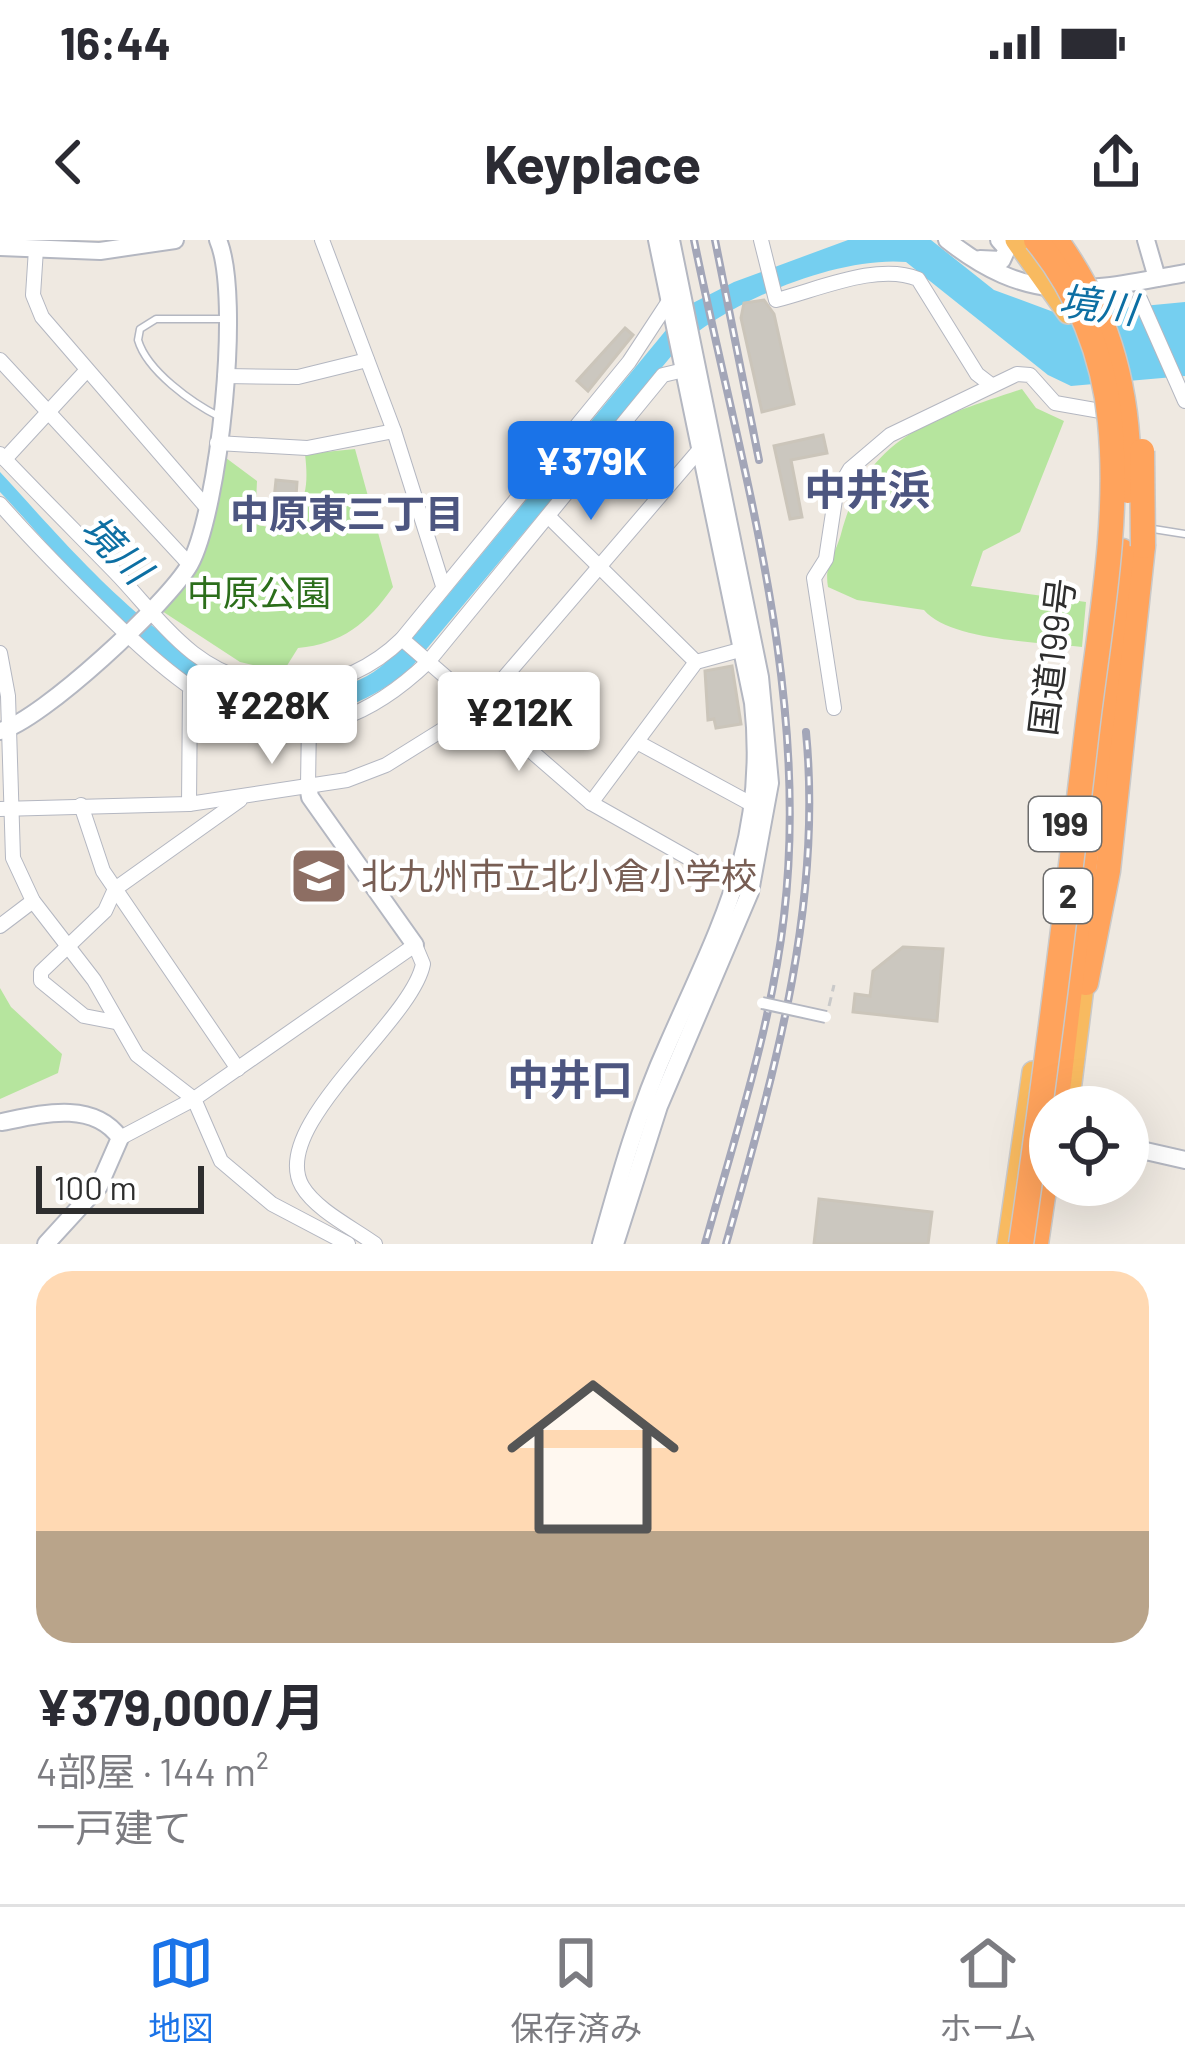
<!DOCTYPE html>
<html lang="ja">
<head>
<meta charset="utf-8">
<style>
	body { margin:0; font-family:Barlow,"Noto Sans JP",sans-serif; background:#f7f7f7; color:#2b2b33; height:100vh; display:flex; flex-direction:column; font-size:45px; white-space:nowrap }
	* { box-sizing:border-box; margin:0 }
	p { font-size:39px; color:#7c7c81 }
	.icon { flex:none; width:66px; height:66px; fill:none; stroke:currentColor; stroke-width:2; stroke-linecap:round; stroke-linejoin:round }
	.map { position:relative; height:1004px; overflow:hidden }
	.sheet { display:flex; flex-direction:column; background:#fff; flex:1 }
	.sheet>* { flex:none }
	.tools { position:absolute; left:1029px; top:846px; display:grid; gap:24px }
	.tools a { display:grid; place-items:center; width:120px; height:120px; border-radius:50%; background:#fff; box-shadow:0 12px 48px #0002; font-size:60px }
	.scale { position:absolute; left:36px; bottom:30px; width:168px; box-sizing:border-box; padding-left:12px; border:6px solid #2e2e2e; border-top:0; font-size:33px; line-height:42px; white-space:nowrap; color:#2e2e2e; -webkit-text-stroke:9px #fff; paint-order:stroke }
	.price { position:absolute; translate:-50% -102px; padding:0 27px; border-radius:12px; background:#fff; color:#222; font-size:39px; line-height:78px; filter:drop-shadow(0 3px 6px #0008) }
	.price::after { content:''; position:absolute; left:50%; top:72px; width:36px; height:27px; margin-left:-18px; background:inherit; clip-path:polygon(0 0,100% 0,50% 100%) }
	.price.active { background:#1a73e8; color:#fff }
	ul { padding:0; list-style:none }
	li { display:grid; align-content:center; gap:24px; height:636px; padding:0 36px }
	li span { display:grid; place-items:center; height:372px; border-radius:36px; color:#555 }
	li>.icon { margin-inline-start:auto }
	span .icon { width:216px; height:216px; fill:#fffc; stroke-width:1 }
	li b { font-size:51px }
	.status { display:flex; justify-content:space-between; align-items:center; height:84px; padding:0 60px; background:#fff; direction:ltr }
	.status svg { height:33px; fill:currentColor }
	header { display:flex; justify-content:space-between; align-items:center; height:156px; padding:0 36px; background:#fff; font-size:54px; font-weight:700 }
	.tab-bar { display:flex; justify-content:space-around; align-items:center; height:168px; border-top:3px solid #e1e1e2; background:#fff; font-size:33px; color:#7c7c81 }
	.tab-bar a { display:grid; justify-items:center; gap:6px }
	.tab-bar .active { color:#1a73e8 }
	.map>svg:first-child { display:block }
	.green { fill:#b6e59e }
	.water { fill:#75cff0 }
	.building { fill:#cbc7bf; stroke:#cbc5ba; stroke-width:3 }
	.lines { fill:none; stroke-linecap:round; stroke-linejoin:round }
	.service-casing { stroke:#b4b7c1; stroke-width:9 }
	.minor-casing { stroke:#b4b7c1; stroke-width:16 }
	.tertiary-casing { stroke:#b4b7c1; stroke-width:20 }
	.trunk-casing { stroke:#c9c9c9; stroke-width:24 }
	.motorway-casing { stroke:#c9c9c9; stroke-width:27 }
	.path { stroke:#c9c9c9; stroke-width:3; stroke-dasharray:9 6; stroke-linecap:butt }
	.service { stroke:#fff; stroke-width:6 }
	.minor { stroke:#fff; stroke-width:14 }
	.tertiary { stroke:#fff; stroke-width:16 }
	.trunk { stroke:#f8ba60; stroke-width:21 }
	.motorway { stroke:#ffa35c; stroke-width:24 }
	.rail-casing { stroke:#a3a6b8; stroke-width:8 }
	.rail { stroke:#fff; stroke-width:3; stroke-dasharray:9; stroke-linecap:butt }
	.pedestrian-bridge-casing { stroke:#b4b7c1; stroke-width:14; stroke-linecap:butt }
	.motorway-bridge-casing { stroke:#c9c9c9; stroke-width:27; stroke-linecap:butt }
	.pedestrian-bridge { stroke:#fff; stroke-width:10 }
	.motorway-bridge { stroke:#ffa35c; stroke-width:24 }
	.labels { text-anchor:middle; stroke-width:9; stroke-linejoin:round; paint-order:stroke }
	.shield { fill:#fff; stroke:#6d6d6d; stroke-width:3 }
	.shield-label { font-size:33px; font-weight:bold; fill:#2e2e2e }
	.park-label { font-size:36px; fill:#2c6e1b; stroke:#fff }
	.street-label { font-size:36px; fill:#2e2e2e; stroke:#fff }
	.education-label { font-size:36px; fill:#785e54; stroke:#fff; text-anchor:start }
	.water-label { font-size:39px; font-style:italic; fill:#0d6fa3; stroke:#fff }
	.neighbourhood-label { font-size:39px; font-weight:bold; fill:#4d5680; stroke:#fff }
	.quarter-label { font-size:42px; font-weight:bold; fill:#4d5680; stroke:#fff }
</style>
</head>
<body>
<div class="status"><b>16:44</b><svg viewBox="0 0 49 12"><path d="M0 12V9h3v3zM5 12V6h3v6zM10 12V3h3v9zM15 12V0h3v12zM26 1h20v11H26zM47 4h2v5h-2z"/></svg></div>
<header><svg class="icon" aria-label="back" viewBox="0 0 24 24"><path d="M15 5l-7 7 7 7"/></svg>Keyplace<svg class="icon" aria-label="share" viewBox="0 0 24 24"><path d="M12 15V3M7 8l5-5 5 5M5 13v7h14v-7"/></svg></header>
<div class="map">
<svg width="1185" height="1004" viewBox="0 0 1185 1004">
	<rect width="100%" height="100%" fill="#efe9e1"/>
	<g class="green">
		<path d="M1022 149 1036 168 1064 181 1020 292 983 311 971 346 1086 362 1082 407C1041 402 950 401 924 370L857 360 828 347C824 324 835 316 841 294 867 194 934 179 1022 149Z"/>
		<path d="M355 209 393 347C368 383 342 404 298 408L283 432 240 422 162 371 207 302 222 215 257 241 255 284 280 290C306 266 309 248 305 214Z"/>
		<path d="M0 748 11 767 62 814 58 833 0 859Z"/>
	</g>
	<path class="water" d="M848 0H931L994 50 1059 74 1185 62V136L1071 146 1048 135 906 22C837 16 727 62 678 108L409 430C243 565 106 364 0 252V232C82 320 230 508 367 436 385 426 401 408 416 394L685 67 734 42Z"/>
	<g class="building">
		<path d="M764 60 774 74 794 164 762 172 741 78 744 63Z"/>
		<path d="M625 88 633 95 588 151 577 141Z"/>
		<path d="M823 195 827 213 791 220 802 277 790 279 774 206Z"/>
		<path d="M276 240 297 242 295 271 273 269Z"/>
		<path d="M732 426 741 484 716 488 714 479 708 480 705 431Z"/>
		<path d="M903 707 943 709 937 781 853 772 855 754 870 756 873 731Z"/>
		<path d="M819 959 932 972 928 1004H814Z"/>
	</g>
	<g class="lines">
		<defs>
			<g id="service">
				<path d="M220 177C192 163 147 131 138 100L140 89 156 79H225"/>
				<path d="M1147 288 1185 294"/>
			</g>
			<g id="minor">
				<path d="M322 0 394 191 443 346"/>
				<path d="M761 0 776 60C817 50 878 22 918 39L977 134 990 144"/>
				<path d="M36 9 33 55 42 77 208 269"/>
				<path d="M1140 59 1185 161"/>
				<path d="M0 120 190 325"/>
				<path d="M225 136 298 137 367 120"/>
				<path d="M217 203 307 208 394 191"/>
				<path d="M0 214C38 254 77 293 116 333 141 359 164 390 193 413 258 463 344 456 402 399L629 122 669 61"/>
				<path d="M5 219 87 130"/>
				<path d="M0 264C35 304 72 341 110 378 211 477 304 540 428 422L663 135 684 130"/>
				<path d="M550 278 696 422"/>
				<path d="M402 399 591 563 738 646"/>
				<path d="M0 413 8 456 13 618 33 661 94 740 137 815 194 859 221 921 272 964 348 1004"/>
				<path d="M834 468 814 338 826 319 836 253 850 229 890 195 1017 134 1030 135 1055 163 1112 173"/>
				<path d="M637 502 755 566"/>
				<path d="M308 545 309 483"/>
				<path d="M591 563 696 422 747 408"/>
				<path d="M189 564 190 452"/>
				<path d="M81 565 103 631 238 829"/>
				<path d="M0 569 189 564 347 540 386 525 479 467 701 208"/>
				<path d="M0 686 33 661"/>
				<path d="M115 782 84 776 41 741V732L105 671 115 649 240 560"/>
				<path d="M120 898 194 859 415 705 423 724C412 782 268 886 302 946 316 970 353 988 375 1004"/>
			</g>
			<g id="tertiary">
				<path d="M947 0C1032 67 1086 51 1185 33"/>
				<path d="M1146 0 1157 38"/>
				<path d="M0 7 100 11 175 0"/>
				<path d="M980 19 1002 20 1007 9 999 0"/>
				<path d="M0 491C41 481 169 362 190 324 219 270 242 56 218 0"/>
				<path d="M308 545 310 557 415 705"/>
				<path d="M2 882C41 874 93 860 120 898L99 946 46 1004"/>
				<path d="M1128 907 1185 920"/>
				<path d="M601 1004C620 936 639 868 668 804 721 683 768 601 753 463L657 0"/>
				<path d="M615 1004 659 866 750 652 770 543 760 437 671 0"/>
			</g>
			<g id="trunk">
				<path d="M1016 0 1068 73"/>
				<path d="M1068 867 1085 731"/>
				<path d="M1008 1004 1033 832"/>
			</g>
			<g id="motorway">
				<path d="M1086 743 1108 631 1143 306"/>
				<path d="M1056 867 1122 311"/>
				<path d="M1036 1004 1050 909"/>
			</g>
		</defs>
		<use href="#service" class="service-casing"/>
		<use href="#minor" class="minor-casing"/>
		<use href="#tertiary" class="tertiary-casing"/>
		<use href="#trunk" class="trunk-casing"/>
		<use href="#motorway" class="motorway-casing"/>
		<path class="path" d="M829 766 834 745"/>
		<use href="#service" class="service"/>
		<use href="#minor" class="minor"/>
		<use href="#tertiary" class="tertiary"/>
		<use href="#trunk" class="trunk"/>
		<use href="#motorway" class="motorway"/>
		<defs>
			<g id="rail">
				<path d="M694 0C739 222 811 447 784 676 771 788 735 896 705 1004"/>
				<path d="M715 0 759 220"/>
				<path d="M726 1004C773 836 823 669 806 492"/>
			</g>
		</defs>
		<use href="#rail" class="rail-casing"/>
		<use href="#rail" class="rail"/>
		<defs>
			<path id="pedestrian-bridge" d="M762 763 826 777"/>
			<g id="motorway-bridge">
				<path d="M1056 0C1111 75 1132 159 1128 251"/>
				<path d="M1142 211 1143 306"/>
				<path d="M1021 1004C1046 833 1067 662 1087 490 1099 389 1120 284 1110 182 1104 116 1078 51 1036 0"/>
			</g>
		</defs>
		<use href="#pedestrian-bridge" class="pedestrian-bridge-casing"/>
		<use href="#motorway-bridge" class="motorway-bridge-casing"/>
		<use href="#pedestrian-bridge" class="pedestrian-bridge"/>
		<use href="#motorway-bridge" class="motorway-bridge"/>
	</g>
	<defs>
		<symbol id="school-square" viewBox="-11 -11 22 22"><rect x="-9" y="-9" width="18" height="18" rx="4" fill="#8d6e63" stroke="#fff"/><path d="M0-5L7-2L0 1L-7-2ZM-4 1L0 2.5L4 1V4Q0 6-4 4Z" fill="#fff"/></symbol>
	</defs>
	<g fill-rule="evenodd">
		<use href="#school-square" x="286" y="603" width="66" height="66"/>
	</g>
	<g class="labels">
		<g class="shield">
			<rect x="1029" y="557" width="72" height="54" rx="9"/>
			<rect x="1044" y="629" width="48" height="54" rx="9"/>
		</g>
		<g class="shield-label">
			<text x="1065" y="596">199</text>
			<text x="1068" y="668">2</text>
		</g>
		<g class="park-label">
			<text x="259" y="366">中原公園</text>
		</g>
		<g class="street-label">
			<text transform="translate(1052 417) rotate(-83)" y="13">国道199号</text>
		</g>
		<g class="education-label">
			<text x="361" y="649">北九州市立北小倉小学校</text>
		</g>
		<g class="water-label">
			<text transform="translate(1098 65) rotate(7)" y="14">境川</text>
			<text transform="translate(116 309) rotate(45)" y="14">境川</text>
		</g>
		<g class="neighbourhood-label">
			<text x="347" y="288">中原東三丁目</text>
		</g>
		<g class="quarter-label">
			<text x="867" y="265">中井浜</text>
			<text x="570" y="855">中井口</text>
		</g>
	</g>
</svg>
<div class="tools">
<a><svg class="icon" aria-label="locate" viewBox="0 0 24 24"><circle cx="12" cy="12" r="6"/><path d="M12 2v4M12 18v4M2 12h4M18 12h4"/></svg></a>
</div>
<div class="scale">100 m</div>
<b class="price active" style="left:591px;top:283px">¥379K</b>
<b class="price" style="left:272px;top:527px">¥228K</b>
<b class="price" style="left:519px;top:534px">¥212K</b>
</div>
<section class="sheet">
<ul>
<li><span style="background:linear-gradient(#ffd9b3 70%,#b9a48a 0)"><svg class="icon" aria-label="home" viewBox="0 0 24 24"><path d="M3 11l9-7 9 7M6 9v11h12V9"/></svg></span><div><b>¥379,000/月</b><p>4部屋 · 144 m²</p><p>一戸建て</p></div></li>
</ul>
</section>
<nav class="tab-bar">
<a class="active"><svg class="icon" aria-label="map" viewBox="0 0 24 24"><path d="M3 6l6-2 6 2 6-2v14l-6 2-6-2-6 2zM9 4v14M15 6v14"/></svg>地図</a>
<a><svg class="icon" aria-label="saved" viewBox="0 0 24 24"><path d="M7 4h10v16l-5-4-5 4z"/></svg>保存済み</a>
<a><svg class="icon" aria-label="home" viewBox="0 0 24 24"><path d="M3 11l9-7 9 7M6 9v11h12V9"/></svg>ホーム</a>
</nav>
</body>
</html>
